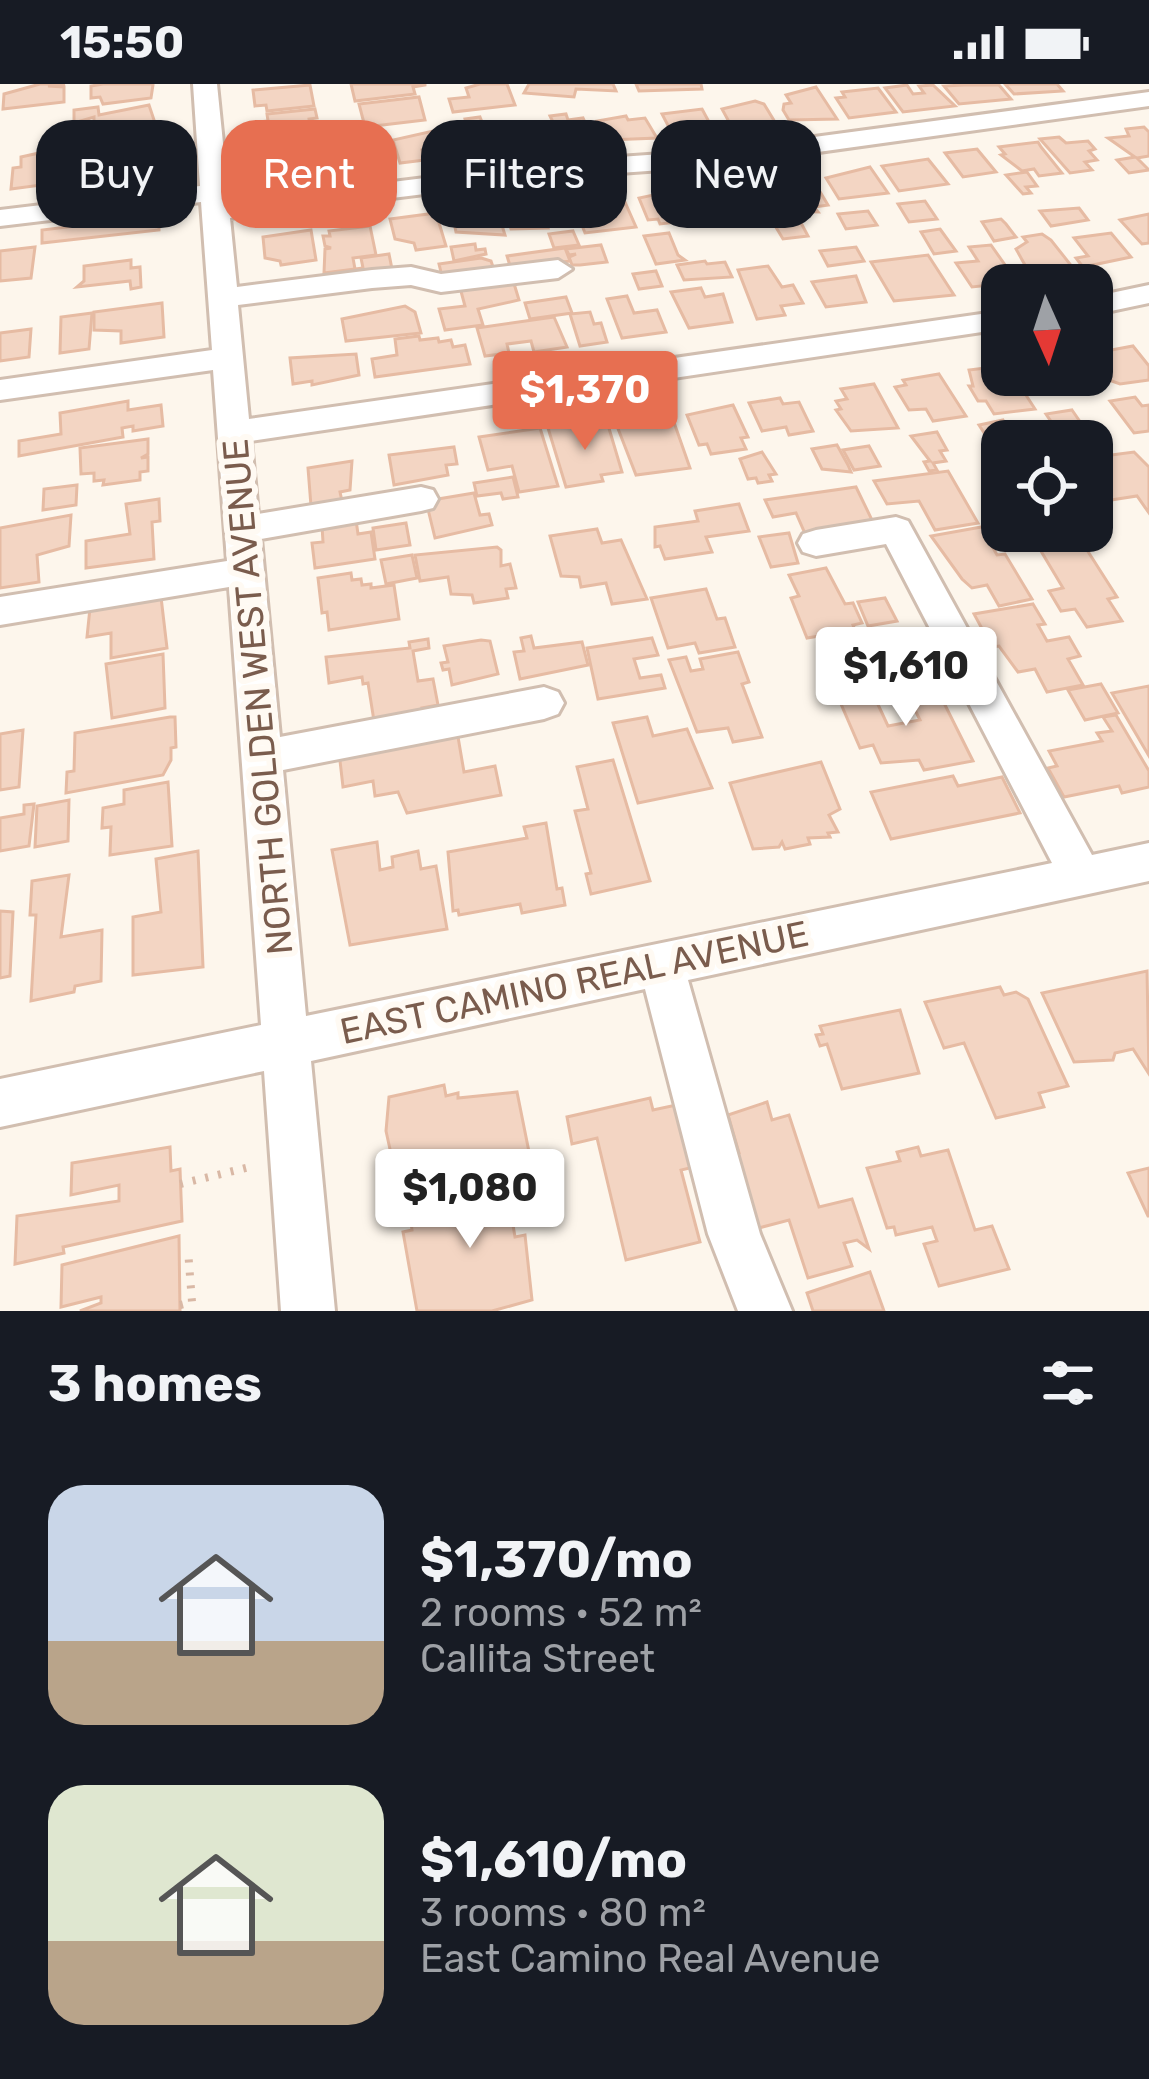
<!DOCTYPE html>
<html lang="en">
<head>
<meta charset="utf-8">
<style>
	body { margin:0; font-family:Rubik,sans-serif; background:#20242c; color:#f1f3f6; height:100vh; display:flex; flex-direction:column; font-size:45px; white-space:nowrap }
	* { box-sizing:border-box; margin:0 }
	p { font-size:39px; color:#9ea1a6 }
	.icon { flex:none; width:66px; height:66px; fill:none; stroke:currentColor; stroke-width:2; stroke-linecap:round; stroke-linejoin:round }
	.map { position:relative; height:1227px; overflow:hidden }
	.drawer { display:flex; flex-direction:column; background:#171b24; flex:1 }
	.drawer>* { flex:none }
	.guide { position:absolute; left:36px; top:36px; width:1077px; height:108px; display:flex; gap:24px }
	.needle { width:78px; rotate:177deg }
	.controls { position:absolute; left:981px; top:180px; display:grid; gap:24px }
	.controls a { display:grid; place-items:center; width:132px; height:132px; border-radius:24px; background:#171b24; box-shadow:0 3px 9px #0004; font-size:60px }
	.price { position:absolute; translate:-50% -102px; padding:0 27px; border-radius:12px; background:#fff; color:#222; font-size:39px; line-height:78px; filter:drop-shadow(0 3px 6px #0008) }
	.price::after { content:''; position:absolute; left:50%; top:72px; width:36px; height:27px; margin-left:-18px; background:inherit; clip-path:polygon(0 0,100% 0,50% 100%) }
	.price.current { background:#e76f51; color:#fff }
	ul { padding:0; list-style:none }
	li { display:flex; align-items:center; gap:36px; height:300px; padding:0 48px }
	li span { display:grid; place-items:center; flex:none; width:336px; height:240px; border-radius:36px; color:#555 }
	li>.icon { margin-inline-start:auto }
	span .icon { width:144px; height:144px; fill:#fffc; stroke-width:1 }
	li b { font-size:51px }
	h2 { display:flex; justify-content:space-between; align-items:center; height:144px; padding:0 48px; font-size:51px }
	.pill { padding:0 42px; border-radius:36px; background:#171b24; box-shadow:0 3px 9px #0004; font-size:42px; line-height:108px }
	.pill.current { background:#e76f51; color:#fff }
	.status { display:flex; justify-content:space-between; align-items:center; height:84px; padding:0 60px; background:#171b24; direction:ltr }
	.status svg { height:33px; fill:currentColor }
	.map>svg:first-child { display:block }
	.building { fill:#f3d5c3; stroke:#e6bba3; stroke-width:3 }
	.lines { fill:none; stroke-linecap:round; stroke-linejoin:round }
	.minor-casing { stroke:#d1beb0; stroke-width:6 }
	.path { stroke:#d9b8a5; stroke-width:8; stroke-dasharray:3 10; stroke-linecap:butt }
	.minor { fill:#fff; fill-rule:evenodd }
	.labels { text-anchor:middle; stroke-width:12; stroke-linejoin:round; paint-order:stroke }
	.street-label { font-size:36px; fill:#7a5c4d; stroke:#fffaf3 }
</style>
</head>
<body>
<div class="status"><b>15:50</b><svg viewBox="0 0 49 12"><path d="M0 12V9h3v3zM5 12V6h3v6zM10 12V3h3v9zM15 12V0h3v12zM26 1h20v11H26zM47 4h2v5h-2z"/></svg></div>
<div class="map">
<svg width="1149" height="1227" viewBox="0 0 1149 1227">
	<rect width="100%" height="100%" fill="#fdf6ec"/>
	<g class="building">
		<path d="M65 0 48 2 64 3V18L3 25 4 10 40 0Z"/>
		<path d="M103 0H153V1L151 14 103 20 100 13 91 14V2Z"/>
		<path d="M351 0H425V1L413 3 415 10 355 17Z"/>
		<path d="M480 0H507L515 21 453 28 449 15 469 13 466 4Z"/>
		<path d="M529 0H613L616 7 576 5 574 13 524 9Z"/>
		<path d="M636 0H701L702 5 639 7Z"/>
		<path d="M1005 0H1057L1063 7 1014 10Z"/>
		<path d="M310 1 314 22 267 27 266 21 255 22 253 6Z"/>
		<path d="M907 1 913 10 924 9 919 2 933 1 955 22 903 28 885 4Z"/>
		<path d="M964 1H999L1011 15 959 20 944 2Z"/>
		<path d="M816 3 837 35 789 36 783 26 784 20 791 19 786 11Z"/>
		<path d="M878 4 896 28 849 34 836 14 845 13 842 8Z"/>
		<path d="M419 13 425 36 365 43 359 20Z"/>
		<path d="M755 17 764 20 778 43 734 47 722 25Z"/>
		<path d="M149 21 156 42H94V33L74 39V26L98 23 99 31Z"/>
		<path d="M315 25 317 34 309 35 311 50 259 55 257 38 268 37 267 30Z"/>
		<path d="M702 25 715 49 673 51 662 30Z"/>
		<path d="M566 30 568 36 583 34 594 58 541 60 536 42 554 40 550 32Z"/>
		<path d="M626 32 628 36 645 34 657 54 608 56 597 37Z"/>
		<path d="M480 33 484 43 520 39 530 63 506 66 504 57 470 59 462 42H467L465 35Z"/>
		<path d="M451 43 455 62 422 66 425 76 400 79 393 56Z"/>
		<path d="M1144 43 1149 48V72L1137 74 1149 86 1129 89 1117 76 1135 73 1108 54 1129 52 1126 45Z"/>
		<path d="M151 49V54L156 53V69L105 75 106 59Z"/>
		<path d="M99 50 98 63 71 66 72 52Z"/>
		<path d="M303 53 305 63 296 64 297 74 283 78 285 92 258 95 250 60Z"/>
		<path d="M1059 53 1066 59 1088 57 1095 65 1089 67 1097 76 1085 78 1092 86 1070 89 1040 55Z"/>
		<path d="M1038 58 1041 63 1062 89 1039 92 1034 85 1022 87 1001 71 1005 70 999 63Z"/>
		<path d="M388 59 394 81 315 91 311 68Z"/>
		<path d="M66 63 64 98 11 105 13 84 21 83V73Z"/>
		<path d="M977 65 996 88 963 93 945 69Z"/>
		<path d="M156 73V96L115 101 116 77Z"/>
		<path d="M928 75 948 100 899 107 882 82Z"/>
		<path d="M870 83 888 109 839 115 826 94Z"/>
		<path d="M1027 88 1037 102 1026 103 1031 109 1023 110 1006 91Z"/>
		<path d="M810 91 828 121 814 123 818 128 782 127 766 103Z"/>
		<path d="M749 99 766 130 734 134 729 124 713 126 704 109Z"/>
		<path d="M687 104 696 127H701L704 135 660 140 658 135 648 136 639 114Z"/>
		<path d="M621 109 636 143 585 149 574 121Z"/>
		<path d="M925 117 937 135 909 138 898 120Z"/>
		<path d="M522 118 529 122 554 119 557 137 546 138 548 144 511 145 503 120Z"/>
		<path d="M496 122 505 151 456 148 452 129Z"/>
		<path d="M1079 124 1088 136 1051 142 1040 127Z"/>
		<path d="M868 127 877 141 846 145 838 130Z"/>
		<path d="M436 129 446 162 416 166 414 159 395 155 390 135Z"/>
		<path d="M1149 130V159L1142 160 1120 136Z"/>
		<path d="M159 132V146L42 159V146Z"/>
		<path d="M1001 135 1006 140 1016 153 994 157 982 138Z"/>
		<path d="M800 137 808 152 783 155 774 140Z"/>
		<path d="M370 142 376 171 353 174 355 185 324 189 325 165 331 164 325 162 323 152H330L329 147Z"/>
		<path d="M940 145 956 167 934 170 921 148Z"/>
		<path d="M311 146 316 176 281 181 280 177 265 174 263 153Z"/>
		<path d="M573 147 579 161 554 164 549 150Z"/>
		<path d="M669 149 678 171 685 176 656 180 644 152Z"/>
		<path d="M1111 149 1131 173 1083 183 1076 174 1088 172 1074 154Z"/>
		<path d="M1042 150 1051 156 1077 189 1047 192 1025 181 1016 165 1027 158 1023 153Z"/>
		<path d="M475 160 476 166 485 165 486 170 454 177 451 163Z"/>
		<path d="M601 161 607 178 580 181H572L569 173 576 170 569 171 566 165Z"/>
		<path d="M991 161 1017 198 972 203 956 179 978 177 969 163Z"/>
		<path d="M35 163 31 194 0 197V167Z"/>
		<path d="M856 163 864 177 828 182 820 167Z"/>
		<path d="M565 164 570 177 511 185 507 172Z"/>
		<path d="M389 170 392 185 356 190 355 185 363 184 361 174Z"/>
		<path d="M928 171 954 211 894 217 871 178Z"/>
		<path d="M481 174 491 177 494 186 442 192 439 180Z"/>
		<path d="M131 176V184L140 183 141 203 131 205 130 197 77 203 84 197V182Z"/>
		<path d="M705 177 707 180 725 178 732 193 684 196 677 181Z"/>
		<path d="M768 182 782 203 793 201 803 219 781 222 785 231 757 235 738 186Z"/>
		<path d="M656 187 662 202 639 205 633 190Z"/>
		<path d="M856 192 866 218 826 223 812 198Z"/>
		<path d="M512 193 519 216 478 225 483 241 445 246 439 225 465 222 459 200Z"/>
		<path d="M701 204 705 213 723 210 732 238 689 244 671 208Z"/>
		<path d="M627 212 634 229 657 226 666 248 622 254 607 215Z"/>
		<path d="M566 213 572 229 530 235 525 219Z"/>
		<path d="M162 219 164 253 121 259V247L94 246V228Z"/>
		<path d="M405 222 415 228 421 249 346 257 342 235Z"/>
		<path d="M590 228 594 240 601 239 607 258 580 262 570 230Z"/>
		<path d="M92 229 89 265 60 269 61 233Z"/>
		<path d="M554 233 567 263 534 268 531 257 507 260 509 269 485 272 477 244Z"/>
		<path d="M31 245 29 273 0 277V249Z"/>
		<path d="M419 252 420 256 438 254 439 258 451 256 453 263 465 261 470 280 375 293 372 275 397 271 395 255Z"/>
		<path d="M1133 262 1149 282V296L1120 300 1109 296 1095 269Z"/>
		<path d="M356 270 359 291 312 301V297L293 300 290 274Z"/>
		<path d="M1002 282V291H1013L1035 325 994 330 986 317H978L969 302H973L969 286Z"/>
		<path d="M939 290 966 332 933 337 926 325 909 326 895 303 906 301 903 296Z"/>
		<path d="M1032 291H1085L1090 299 1042 307Z"/>
		<path d="M874 300 898 344 851 347 836 326 841 325 836 317 847 315 841 305Z"/>
		<path d="M1135 313 1142 322 1149 321V347L1134 349 1110 317Z"/>
		<path d="M780 314 783 320 799 318 813 347 789 351 786 343 762 347 749 319Z"/>
		<path d="M128 317V326L161 321 163 342 133 347V342L122 344 123 353 19 372V357L61 350 60 329Z"/>
		<path d="M733 321 748 353 741 354 746 365 711 370 707 360 699 361 687 331Z"/>
		<path d="M1072 326 1085 345 1059 349 1046 330Z"/>
		<path d="M670 327 690 384 636 391 617 342 629 332Z"/>
		<path d="M1003 336 1017 357 992 361 979 341Z"/>
		<path d="M591 337 593 344 608 341 622 388 601 391 603 397 566 403 548 344Z"/>
		<path d="M540 344 558 402 519 408 512 382 488 386 479 353Z"/>
		<path d="M937 348 947 366 940 367 946 377 933 379 937 386 929 387 924 378 930 377 911 352Z"/>
		<path d="M148 355V370L141 374 148 373V387L140 388V396L103 401 104 396 94 397V389L81 390 80 364Z"/>
		<path d="M837 361 848 381 851 388 822 385 812 365Z"/>
		<path d="M869 362 880 382 854 386 843 366Z"/>
		<path d="M454 363 457 380 446 381 448 391 394 401 389 371Z"/>
		<path d="M762 368 776 390 769 391 772 397 758 399 756 394 748 395 740 375Z"/>
		<path d="M1134 368 1149 383V429L1137 412 1092 419V384L1102 383 1096 373Z"/>
		<path d="M352 377 350 406 340 408 342 417 311 422 308 384Z"/>
		<path d="M948 387 978 439 935 446 919 417 887 420 874 397Z"/>
		<path d="M513 393 518 413 503 415 501 409 477 412 474 399Z"/>
		<path d="M77 401 76 421 43 426 44 405Z"/>
		<path d="M856 403 872 436 854 439 858 446 807 454 796 429 773 433 765 416Z"/>
		<path d="M474 409 480 431 489 430 492 441 435 454 426 417Z"/>
		<path d="M159 415 160 437 152 438 154 475 86 484V457L130 450 126 420Z"/>
		<path d="M739 420 749 447 706 453 712 468 665 475 660 462 655 463V443L698 437 695 427Z"/>
		<path d="M71 431 69 462 37 471 39 498 0 504V444Z"/>
		<path d="M356 436 358 450 371 448 375 475 315 484 312 459 323 458 322 442Z"/>
		<path d="M406 439 410 461 376 466 373 444Z"/>
		<path d="M987 442 998 460 992 462 997 471 1005 470 1032 515 999 522 987 501 972 504 962 495 931 452Z"/>
		<path d="M597 445 602 459 621 456 647 515 612 520 606 499 581 503 579 493 561 492 550 452Z"/>
		<path d="M789 449 798 479 771 483 759 453Z"/>
		<path d="M1080 455 1117 513 1108 515 1122 537 1087 543 1075 525 1061 527 1049 507 1063 504 1038 462Z"/>
		<path d="M497 463 501 466V482L510 480 516 504 506 505 508 514 474 519 472 511 451 510 448 493 420 497 415 471Z"/>
		<path d="M412 471 417 494 386 500 381 476Z"/>
		<path d="M826 484 845 520 853 519 862 539 853 541 855 546 807 554 791 514 799 512 789 491Z"/>
		<path d="M351 489 352 496 361 495 362 501 371 500V504L394 501 399 535 329 546 327 528 322 529 318 494Z"/>
		<path d="M706 505 717 535 725 534 735 563 699 569 695 559 668 564 651 514Z"/>
		<path d="M161 513 167 564 111 574V549L87 553 90 524Z"/>
		<path d="M885 514 897 537 868 542 858 518Z"/>
		<path d="M1033 520 1045 540 1038 541 1047 557 1069 553 1080 572 1068 575 1083 601 1047 608 1035 585 1018 588 999 562 992 563 974 530Z"/>
		<path d="M905 550 914 570 882 575 873 555Z"/>
		<path d="M531 552 534 564 582 558 588 581 520 595 514 568 524 567 521 554Z"/>
		<path d="M652 554 658 571 634 575 640 594 661 591 665 604 598 615 587 564Z"/>
		<path d="M428 555 429 564 413 567 418 597 433 595 438 621 422 624 423 628 374 637 368 599 363 600 362 593 329 599 326 573 410 564 409 558Z"/>
		<path d="M481 556 490 557 498 590 452 601 449 585 443 586 441 579 448 578 444 562Z"/>
		<path d="M738 568 749 598 742 600 762 653 733 658 728 644 697 648 669 576 686 573 691 587 703 585 700 575Z"/>
		<path d="M163 570 165 624 112 634 106 580Z"/>
		<path d="M868 599 888 642 920 636 907 610 937 605 973 677 924 686 919 676 881 679 873 661 860 664 835 606Z"/>
		<path d="M1101 600 1118 629 1085 636 1068 606Z"/>
		<path d="M1149 602V672L1112 609Z"/>
		<path d="M1116 631 1149 687V703L1122 709 1119 702 1064 713 1048 684 1057 682 1049 667 1102 657 1097 649 1112 647 1103 633Z"/>
		<path d="M170 633H175L176 663 171 664V676L163 691 66 709 67 688 74 687 75 649Z"/>
		<path d="M647 633 653 652 687 645 712 704 638 719 613 639Z"/>
		<path d="M23 646 19 703 0 706V650Z"/>
		<path d="M457 647 464 688 495 682 501 711 407 729 398 708 375 712 373 697 343 703 339 668Z"/>
		<path d="M613 676 650 797 591 810 586 790 591 789 575 727 588 725 577 683Z"/>
		<path d="M821 678 840 725 829 731 838 748 828 749 830 753 808 754 810 760 785 765 782 758 779 763 753 765 730 699Z"/>
		<path d="M953 692 958 702 1002 693 1020 729 891 755 871 708Z"/>
		<path d="M168 698 172 762 110 771 111 743 102 744 103 724 124 720V706Z"/>
		<path d="M69 716 68 757 35 763 37 722Z"/>
		<path d="M34 720 29 762 0 767V734L24 730V721Z"/>
		<path d="M546 739 557 805 562 804 565 821 522 829 520 820 459 831 458 826 453 827 448 768 527 754 524 743Z"/>
		<path d="M377 758 380 786 393 783 392 773 418 767 421 785 436 782 447 845 350 861 332 766Z"/>
		<path d="M198 767 203 883 133 891V833L161 828 156 775Z"/>
		<path d="M69 791 61 853 102 846 101 897 75 902 74 908 31 917 36 831H30L32 797Z"/>
		<path d="M0 827 13 828 10 892 0 894Z"/>
		<path d="M1147 887 1149 990 1133 965 1115 969 1113 976 1074 978 1042 909Z"/>
		<path d="M1000 903 1004 911 1016 908 1028 915 1068 1002 1039 1009 1044 1023 996 1034 964 959 944 964 925 918Z"/>
		<path d="M900 926 919 989 842 1005 827 960 820 962 816 951 823 950 820 942Z"/>
		<path d="M444 1001 446 1012 458 1009V1014L517 1008 531 1078 400 1111 386 1047 389 1013Z"/>
		<path d="M650 1014 653 1026 681 1020 698 1082 681 1086 700 1158 626 1176 597 1054 572 1060 567 1033Z"/>
		<path d="M767 1018 772 1036 789 1031 819 1123 852 1115 869 1165 857 1156 844 1159 852 1182 808 1194 789 1136 751 1146 717 1074 739 1069 728 1031Z"/>
		<path d="M170 1063 171 1087 180 1085 182 1137 63 1163 64 1169 15 1180 17 1132 119 1117V1101L71 1111 72 1079Z"/>
		<path d="M918 1063 921 1072 948 1066 975 1146 992 1142 1009 1185 939 1202 924 1160 937 1157 932 1143 896 1151 894 1143 887 1144 867 1084 900 1077 897 1068Z"/>
		<path d="M1149 1084V1132H1148L1128 1089Z"/>
		<path d="M508 1098 510 1109 532 1103 537 1128 512 1135 515 1153 525 1151 532 1216 492 1227H417L403 1148 412 1146 409 1124Z"/>
		<path d="M179 1152 180 1227H80L101 1219V1213L61 1223 62 1181Z"/>
		<path d="M870 1188 884 1227H813L807 1209Z"/>
	</g>
	<g class="lines">
		<defs>
			<g id="minor">
				<path d="M193 0H217L229 118 563 77 718 66 1149 8V22L718 82 563 93 230 134 237 203 372 186 411 183 441 190 558 176 572 185 558 194 441 208 411 201 372 204 238 221 249 335 1002 227V245L251 357 258 430 421 403 433 406 438 415 433 424 421 427 261 455 280 653 544 603 558 608 564 619 558 630 544 635 283 686 306 932 1052 779 886 460 816 472 803 468 798 459 803 450 816 446 896 433 908 437 1092 771 1149 759V797L688 896 760 1150 792 1227H738L708 1150 645 905 311 977 335 1227H281L264 987 0 1043V995L261 941 229 503 0 541V513L227 477 213 286 0 316V296L212 266 201 118 0 142V126L200 102Z"/>
				<path d="M1149 201V219L1092 231V213Z"/>
			</g>
		</defs>
		<use href="#minor" class="minor-casing"/>
		<g class="path">
			<path d="M180 1100 254 1082"/>
			<path d="M180 1221 192 1218 188 1166"/>
		</g>
		<use href="#minor" class="minor"/>
	</g>
	<g class="labels">
		<g class="street-label">
			<text transform="translate(257 613) rotate(-95)" y="13">NORTH GOLDEN WEST AVENUE</text>
			<text transform="translate(574 898) rotate(-12)" y="13">EAST CAMINO REAL AVENUE</text>
		</g>
	</g>
</svg>
<div class="controls">
<a><svg class="needle" viewBox="-14 -14 28 28"><path d="M0-13l5 13h-10z" fill="#e53935"/><path d="M0 13l5-13h-10z" fill="#9ea1a6"/></svg></a>
<a><svg class="icon" aria-label="locate" viewBox="0 0 24 24"><circle cx="12" cy="12" r="6"/><path d="M12 2v4M12 18v4M2 12h4M18 12h4"/></svg></a>
</div>
<b class="price current" style="left:585px;top:369px">$1,370</b>
<b class="price" style="left:906px;top:645px">$1,610</b>
<b class="price" style="left:470px;top:1167px">$1,080</b>
<div class="guide">
<a class="pill">Buy</a>
<a class="pill current">Rent</a>
<a class="pill">Filters</a>
<a class="pill">New</a>
</div>
</div>
<section class="drawer">
<h2>3 homes<svg class="icon" aria-label="filters" viewBox="0 0 24 24"><path d="M4 7h16M4 17h16"/><circle cx="9" cy="7" r="2"/><circle cx="15" cy="17" r="2"/></svg></h2>
<ul>
<li><span style="background:linear-gradient(#c9d6e8 65%,#b9a48a 0)"><svg class="icon" aria-label="home" viewBox="0 0 24 24"><path d="M3 11l9-7 9 7M6 9v11h12V9"/></svg></span><div><b>$1,370/mo</b><p>2 rooms · 52 m²</p><p>Callita Street</p></div></li>
<li><span style="background:linear-gradient(#dfe7d0 65%,#b9a48a 0)"><svg class="icon" aria-label="home" viewBox="0 0 24 24"><path d="M3 11l9-7 9 7M6 9v11h12V9"/></svg></span><div><b>$1,610/mo</b><p>3 rooms · 80 m²</p><p>East Camino Real Avenue</p></div></li>
</ul>
</section>
</body>
</html>
